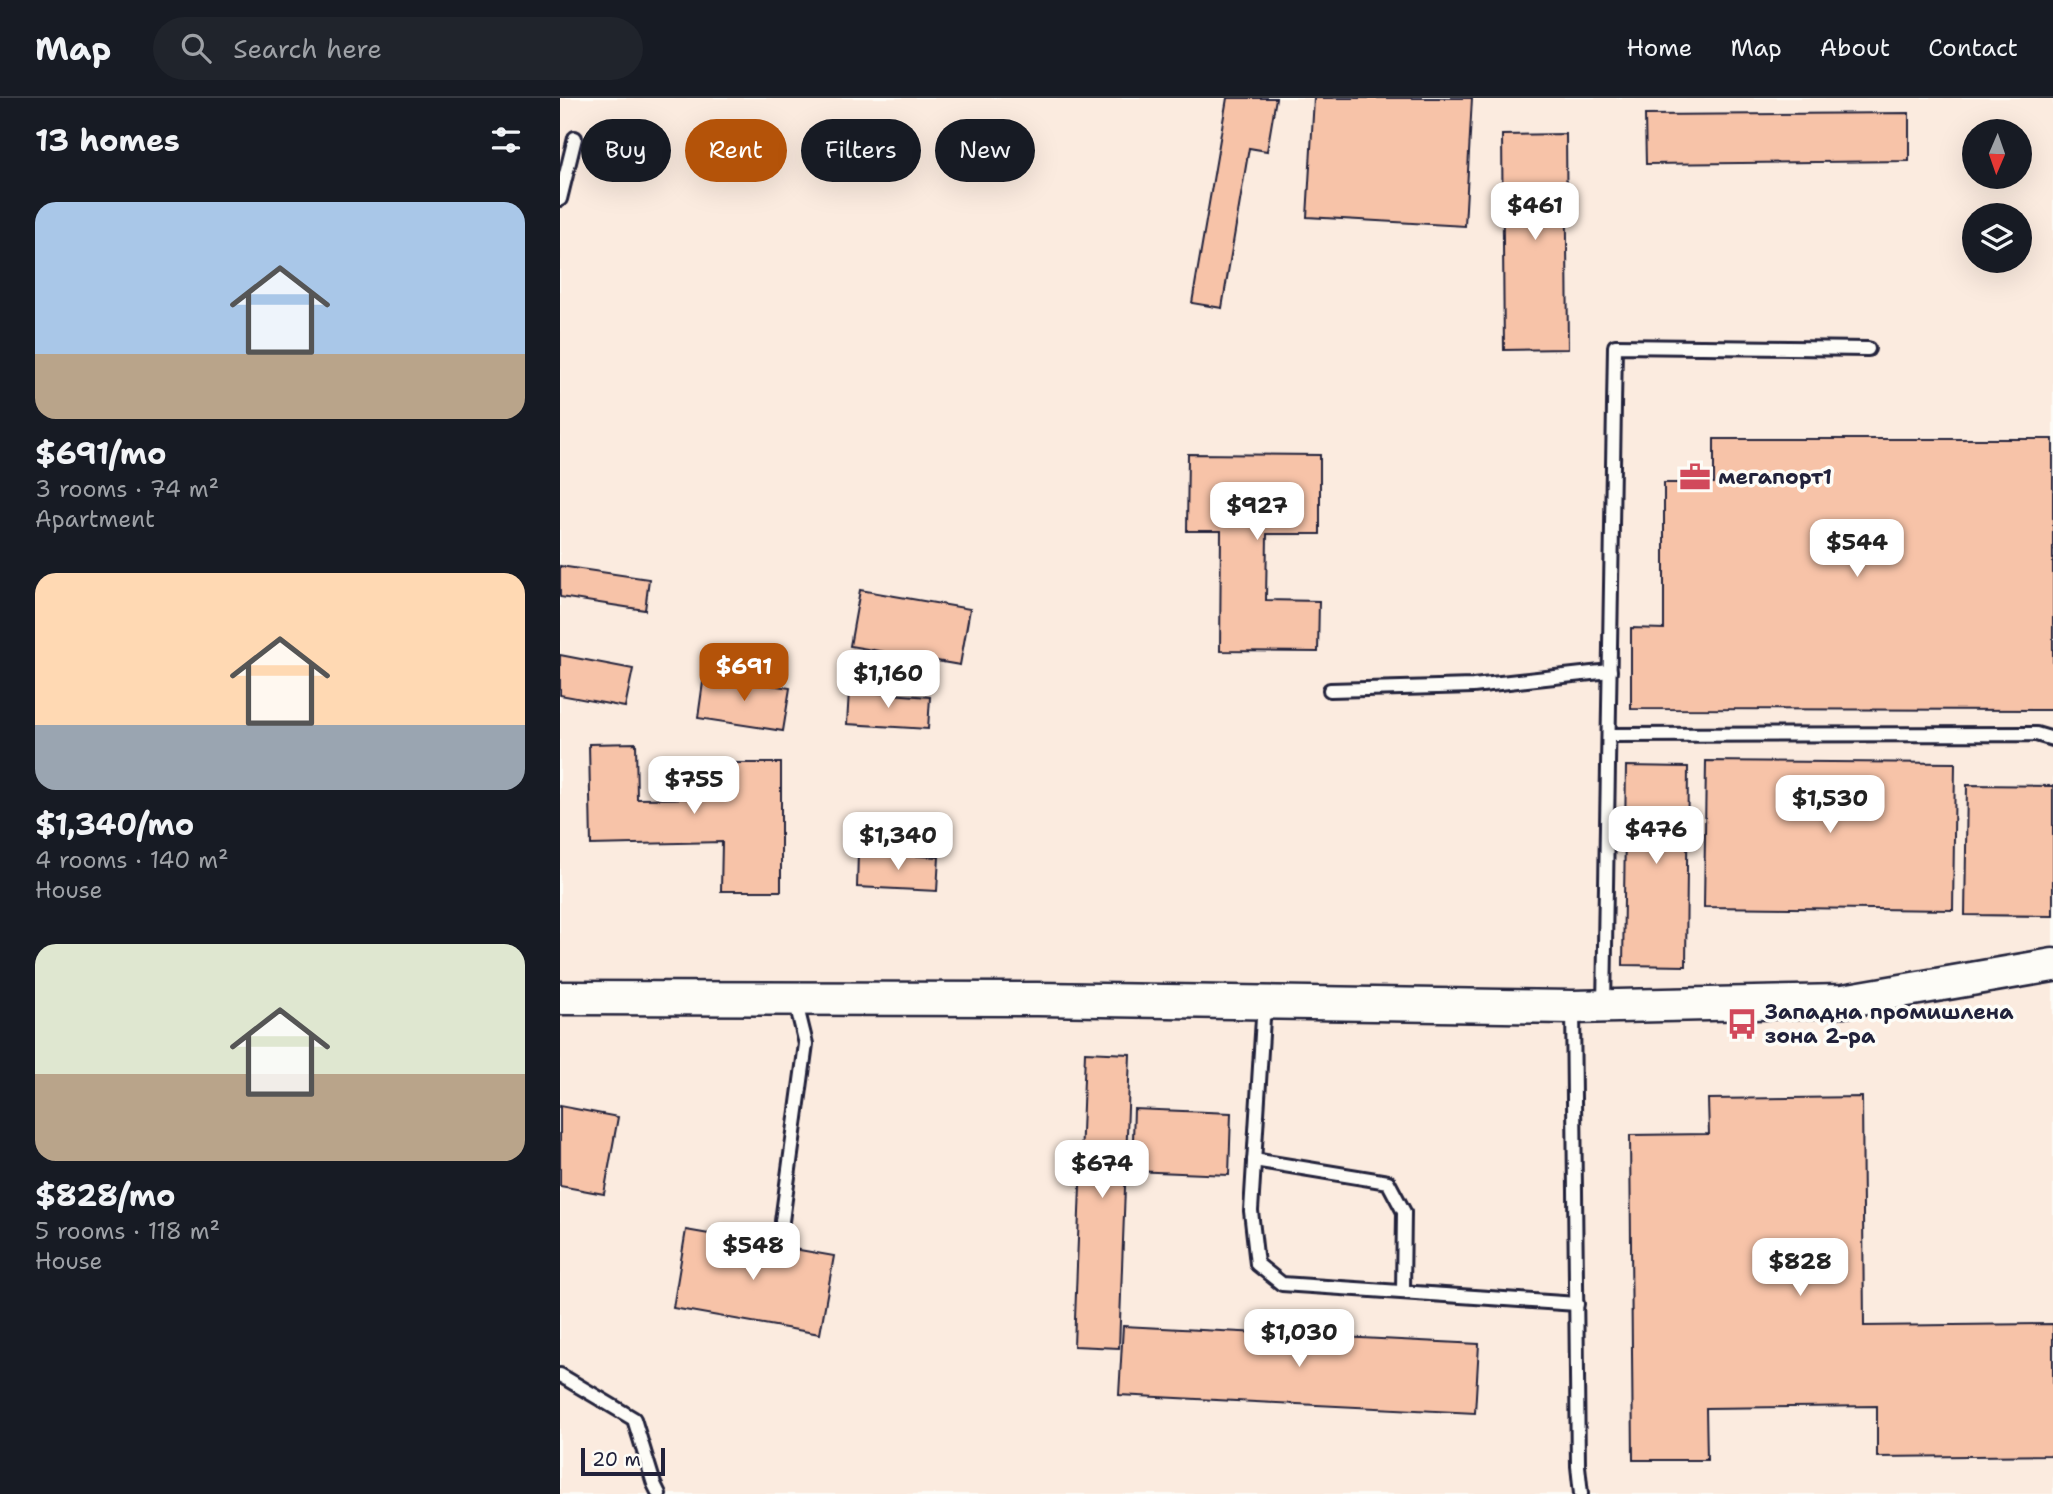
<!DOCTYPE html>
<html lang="en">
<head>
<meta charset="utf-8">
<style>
	body { margin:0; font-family:"Shantell Sans",sans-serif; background:#20242c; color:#f1f3f6; height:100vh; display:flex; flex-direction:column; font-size:26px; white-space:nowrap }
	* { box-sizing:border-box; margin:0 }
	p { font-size:23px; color:#9ea1a6 }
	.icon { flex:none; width:38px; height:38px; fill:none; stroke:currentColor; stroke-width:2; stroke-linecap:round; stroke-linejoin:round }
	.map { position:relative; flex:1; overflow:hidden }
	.panel { display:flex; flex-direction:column; background:#171b24; width:560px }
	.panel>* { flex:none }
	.guide { position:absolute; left:21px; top:21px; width:665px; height:63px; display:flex; gap:14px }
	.needle { width:46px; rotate:182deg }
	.fabs { position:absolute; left:1402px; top:21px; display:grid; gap:14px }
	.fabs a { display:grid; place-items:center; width:70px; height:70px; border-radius:50%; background:#171b24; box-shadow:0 7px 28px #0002; font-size:35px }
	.scale { position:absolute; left:21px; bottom:18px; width:84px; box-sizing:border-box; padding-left:7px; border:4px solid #22223b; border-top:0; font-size:19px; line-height:24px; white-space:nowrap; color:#22223b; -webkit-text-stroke:5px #fdfcf7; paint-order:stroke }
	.price { position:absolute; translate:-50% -60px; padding:0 16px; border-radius:14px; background:#fff; color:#222; font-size:23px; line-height:46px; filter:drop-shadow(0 2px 4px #0008) }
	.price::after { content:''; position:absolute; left:50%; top:42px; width:21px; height:16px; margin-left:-10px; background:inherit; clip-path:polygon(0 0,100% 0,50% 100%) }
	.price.on { background:#b45309; color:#fff }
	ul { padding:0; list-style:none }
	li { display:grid; align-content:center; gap:14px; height:371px; padding:0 35px }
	li span { display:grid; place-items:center; height:217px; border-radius:21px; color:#555 }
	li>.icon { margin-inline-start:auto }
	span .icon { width:126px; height:126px; fill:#fffc; stroke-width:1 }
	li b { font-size:30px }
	h2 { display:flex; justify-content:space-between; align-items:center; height:84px; padding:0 35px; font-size:30px }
	.pill { padding:0 24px; border-radius:32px; background:#171b24; box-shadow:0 7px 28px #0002; font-size:24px; line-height:63px }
	.pill.on { background:#b45309; color:#fff }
	header { display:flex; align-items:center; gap:42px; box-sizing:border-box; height:98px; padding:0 35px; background:#171b24; border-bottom:2px solid #363941 }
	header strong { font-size:33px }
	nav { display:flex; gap:38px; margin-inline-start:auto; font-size:24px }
	.search { width:490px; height:63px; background:#20242c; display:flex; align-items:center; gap:18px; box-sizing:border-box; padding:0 24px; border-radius:38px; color:#9ea1a6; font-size:26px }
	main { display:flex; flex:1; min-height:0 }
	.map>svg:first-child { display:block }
	.built { fill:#fbebdf; fill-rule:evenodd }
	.building { fill:#f7c3a8; stroke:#22223b; stroke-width:2 }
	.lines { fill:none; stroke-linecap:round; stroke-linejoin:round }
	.lane-casing { stroke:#22223b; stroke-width:18 }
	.secondary-casing { stroke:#22223b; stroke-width:37 }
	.lane { stroke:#fdfcf7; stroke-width:12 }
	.secondary { stroke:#fdfcf7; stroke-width:32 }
	.labels { text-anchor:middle; stroke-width:7; stroke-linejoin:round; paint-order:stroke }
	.poi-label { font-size:21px; font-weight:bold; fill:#22223b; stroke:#fdfcf7; text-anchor:start }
</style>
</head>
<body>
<header>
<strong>Map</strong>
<div class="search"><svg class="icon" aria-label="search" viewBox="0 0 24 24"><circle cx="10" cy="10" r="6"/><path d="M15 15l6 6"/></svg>Search here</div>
<nav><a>Home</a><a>Map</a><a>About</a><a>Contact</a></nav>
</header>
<main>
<section class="panel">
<h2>13 homes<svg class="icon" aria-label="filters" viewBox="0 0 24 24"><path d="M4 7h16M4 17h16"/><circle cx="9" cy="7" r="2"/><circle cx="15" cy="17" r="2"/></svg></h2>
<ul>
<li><span style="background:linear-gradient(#a9c7e8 70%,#b9a48a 0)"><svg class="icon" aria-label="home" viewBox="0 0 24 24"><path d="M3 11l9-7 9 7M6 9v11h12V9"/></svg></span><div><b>$691/mo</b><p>3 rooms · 74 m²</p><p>Apartment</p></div></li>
<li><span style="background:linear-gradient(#ffd9b3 70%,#9aa5b1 0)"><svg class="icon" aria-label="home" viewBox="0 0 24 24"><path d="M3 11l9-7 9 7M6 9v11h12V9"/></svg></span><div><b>$1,340/mo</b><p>4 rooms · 140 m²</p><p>House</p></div></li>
<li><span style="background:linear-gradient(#dfe7d0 60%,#b9a48a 0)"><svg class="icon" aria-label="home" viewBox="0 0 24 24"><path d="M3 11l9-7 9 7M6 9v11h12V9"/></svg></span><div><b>$828/mo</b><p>5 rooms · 118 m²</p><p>House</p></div></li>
</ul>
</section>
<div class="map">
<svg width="1493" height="1396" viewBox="0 0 1493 1396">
	<rect width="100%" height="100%" fill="#fdfcf7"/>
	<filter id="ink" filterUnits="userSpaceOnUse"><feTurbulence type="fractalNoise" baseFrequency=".0143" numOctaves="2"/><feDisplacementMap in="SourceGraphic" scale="14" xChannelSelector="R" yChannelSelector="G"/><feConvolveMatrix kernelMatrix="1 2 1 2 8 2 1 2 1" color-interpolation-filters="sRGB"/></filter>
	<g filter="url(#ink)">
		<path class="built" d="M0 0H1493V1396H0ZM1414 33H1460V79H1414ZM1414 117H1460V163H1414Z"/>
		<g class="building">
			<path d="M667 0H716L707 53 689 50 662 210 632 205Z"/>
			<path d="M754 0H912L905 128 747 119Z"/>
			<path d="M1349 15V63L1086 66 1085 17Z"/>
			<path d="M1006 36 1008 251 944 252 942 37Z"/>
			<path d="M1154 341H1493V612L1071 611V530L1104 531V385H1154Z"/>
			<path d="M628 356 760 357V436H707L706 502 759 503 758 554 660 553 661 433H627Z"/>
			<path d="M0 468 89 481 85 512 0 499Z"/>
			<path d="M300 492 410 511 400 567 290 548Z"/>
			<path d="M0 557 73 571 65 609 0 597Z"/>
			<path d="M144 577 230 590 223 633 138 620Z"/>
			<path d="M289 593 370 599 368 631 287 626Z"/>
			<path d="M76 645 77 701 162 700V665H221V793H161L162 744 31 747 29 646Z"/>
			<path d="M1146 663 1395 665 1393 812 1144 809Z"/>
			<path d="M1066 668 1128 669 1126 868 1063 867Z"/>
			<path d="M1407 687 1493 688V818L1405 817Z"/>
			<path d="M298 755 379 759 377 793 297 789Z"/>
			<path d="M525 954 570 956 559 1250 514 1248Z"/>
			<path d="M1302 999 1304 1228 1493 1226V1357L1317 1359V1308L1146 1310 1147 1362H1073L1070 1037 1149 1036 1148 1001Z"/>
			<path d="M0 1008 58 1019 44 1096 0 1088Z"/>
			<path d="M574 1011 671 1015 669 1077 572 1073Z"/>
			<path d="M126 1132 274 1158 260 1236 113 1210Z"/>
			<path d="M563 1228 919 1246 915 1315 559 1297Z"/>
		</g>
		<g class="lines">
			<defs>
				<g id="lane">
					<path d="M0 101 15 40"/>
					<path d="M770 592 913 588 1050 573"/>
					<path d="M1049 637 1476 636 1493 641"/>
					<path d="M704 904 691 1113 697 1166 722 1186 1017 1206"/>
					<path d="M1044 908 1055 248 1308 251"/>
					<path d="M1013 909 1018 1368 1021 1396"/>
					<path d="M694 1062 828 1084 844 1114 843 1194"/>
					<path d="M222 1123 246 946 235 901"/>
					<path d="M0 1277 74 1321 94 1386 99 1396"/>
				</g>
				<path id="secondary" d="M0 900 477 901 1013 909 1283 903 1493 867"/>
			</defs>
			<use href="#lane" class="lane-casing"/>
			<use href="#secondary" class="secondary-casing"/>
			<use href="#lane" class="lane"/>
			<use href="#secondary" class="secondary"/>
		</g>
	</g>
	<defs>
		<symbol id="office-bare" viewBox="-9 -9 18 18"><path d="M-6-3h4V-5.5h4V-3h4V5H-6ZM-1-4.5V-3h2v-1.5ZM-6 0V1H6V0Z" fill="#d1495b" stroke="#fdfcf7" stroke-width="2.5" paint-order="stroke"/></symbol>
		<symbol id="bus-bare" viewBox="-9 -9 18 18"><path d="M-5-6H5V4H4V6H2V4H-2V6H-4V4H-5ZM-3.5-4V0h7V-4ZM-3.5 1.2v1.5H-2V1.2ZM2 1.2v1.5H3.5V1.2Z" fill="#d1495b" stroke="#fdfcf7" stroke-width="2.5" paint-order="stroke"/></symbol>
	</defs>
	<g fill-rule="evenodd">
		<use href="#office-bare" x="1113" y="357" width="44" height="44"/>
		<use href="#bus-bare" x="1160" y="904" width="44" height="44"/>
	</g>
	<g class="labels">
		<g class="poi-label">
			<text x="1158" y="386">мегапорт1</text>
			<text x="1205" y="921">Западна промишлена<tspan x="1205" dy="24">зона 2-ра</tspan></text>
		</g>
	</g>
</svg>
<div class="fabs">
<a><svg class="needle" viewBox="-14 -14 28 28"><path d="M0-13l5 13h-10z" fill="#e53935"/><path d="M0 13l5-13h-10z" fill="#9ea1a6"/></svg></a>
<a><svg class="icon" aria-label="layers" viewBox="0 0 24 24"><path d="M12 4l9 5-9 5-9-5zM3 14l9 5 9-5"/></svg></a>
</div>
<div class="scale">20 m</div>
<b class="price" style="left:975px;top:144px">$461</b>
<b class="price" style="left:697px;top:444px">$927</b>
<b class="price" style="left:1297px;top:481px">$544</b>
<b class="price on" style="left:184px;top:605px">$691</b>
<b class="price" style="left:328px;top:612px">$1,160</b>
<b class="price" style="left:134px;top:718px">$755</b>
<b class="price" style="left:1270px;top:737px">$1,530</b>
<b class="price" style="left:1096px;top:768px">$476</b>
<b class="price" style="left:338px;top:774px">$1,340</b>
<b class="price" style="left:542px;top:1102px">$674</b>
<b class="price" style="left:193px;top:1184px">$548</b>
<b class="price" style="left:1240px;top:1200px">$828</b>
<b class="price" style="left:739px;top:1271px">$1,030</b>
<div class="guide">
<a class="pill">Buy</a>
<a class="pill on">Rent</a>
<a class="pill">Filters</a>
<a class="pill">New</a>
</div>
</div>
</main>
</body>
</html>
